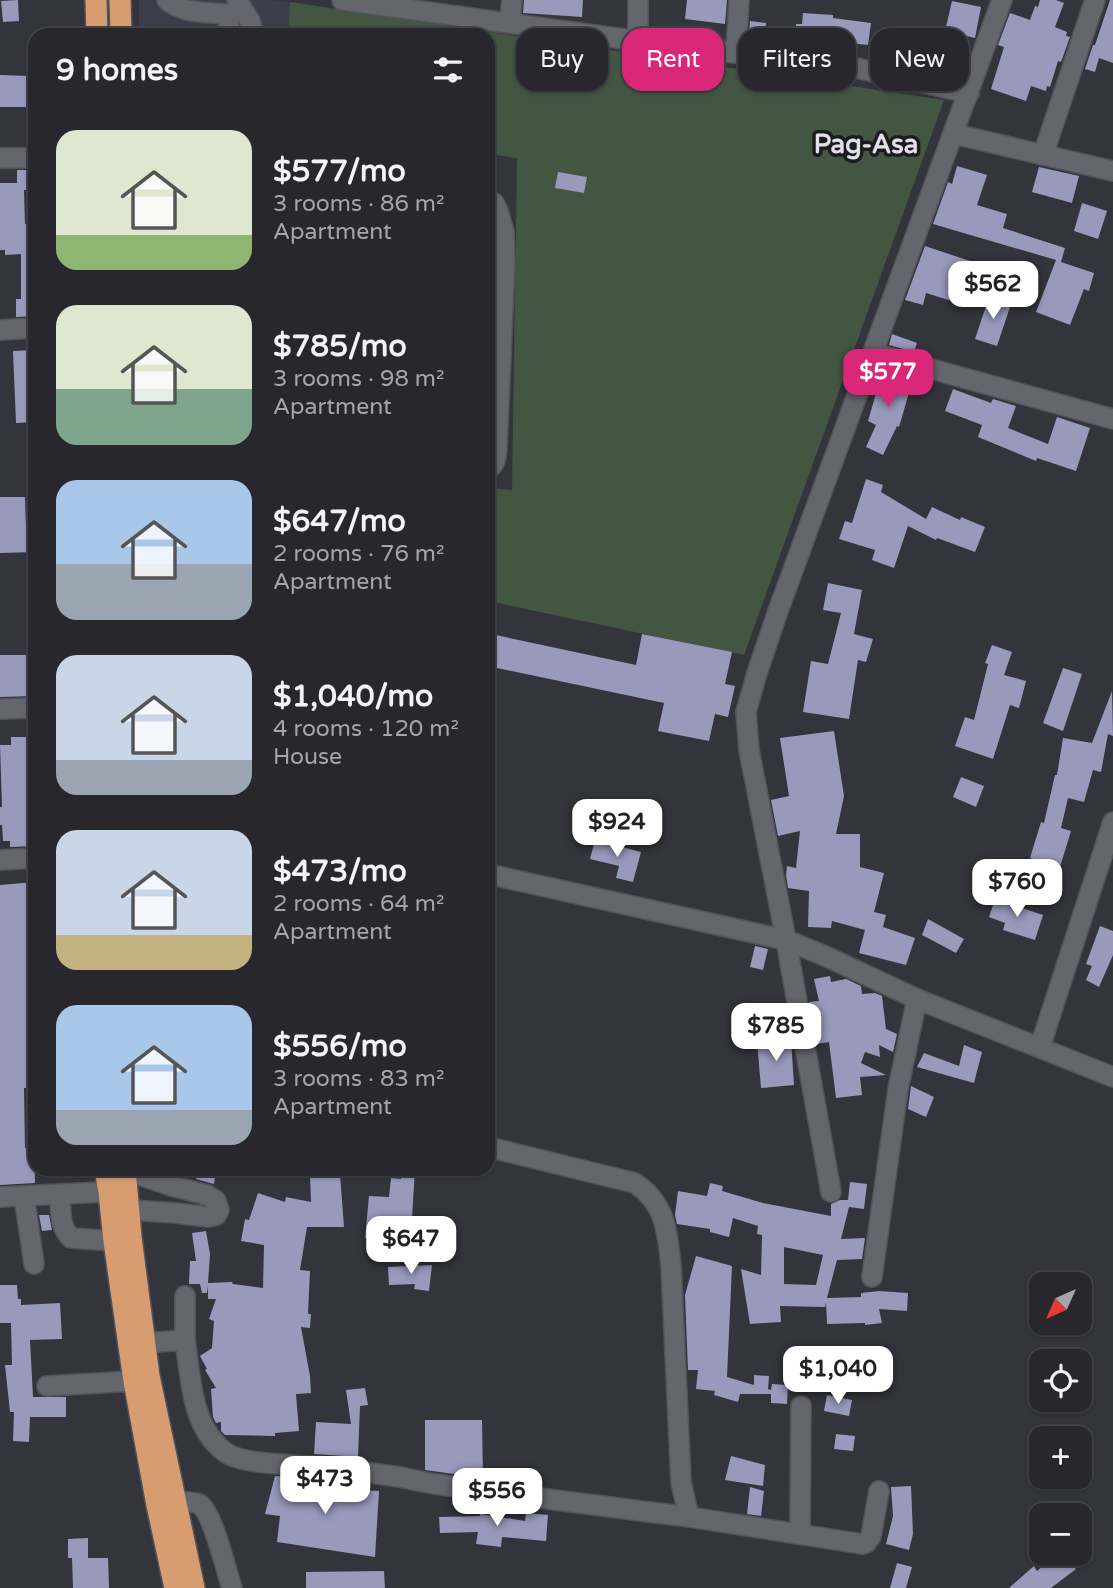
<!DOCTYPE html>
<html lang="en">
<head>
<meta charset="utf-8">
<style>
	body { margin:0; font-family:"Varela Round",sans-serif; background:#333339; color:#f1f3f6; height:100vh; display:flex; flex-direction:column; font-size:26px; white-space:nowrap }
	* { box-sizing:border-box; margin:0 }
	p { font-size:23px; color:#a4a5aa }
	.icon { flex:none; width:38px; height:38px; fill:none; stroke:currentColor; stroke-width:2; stroke-linecap:round; stroke-linejoin:round }
	.map { position:relative; flex:1; overflow:hidden }
	.panel { position:absolute; left:28px; top:28px; width:467px; height:1148px; display:flex; flex-direction:column; background:#27272d; border-radius:21px; box-shadow:0 2px 5px #0004,0 0 0 2px #434449 }
	.panel>* { flex:none }
	.guide { position:absolute; left:516px; top:28px; width:492px; height:63px; display:flex; gap:14px }
	.needle { width:46px; rotate:225deg }
	.fabs { position:absolute; left:1029px; top:1272px; display:grid; gap:14px }
	.fabs a { display:grid; place-items:center; width:63px; height:63px; border-radius:14px; background:#27272d; box-shadow:0 2px 5px #0004,0 0 0 2px #434449; font-size:35px }
	.price { position:absolute; translate:-50% -60px; padding:0 16px; border-radius:14px; background:#fff; color:#222; font-size:23px; line-height:46px; filter:drop-shadow(0 2px 4px #0008) }
	.price::after { content:''; position:absolute; left:50%; top:42px; width:21px; height:16px; margin-left:-10px; background:inherit; clip-path:polygon(0 0,100% 0,50% 100%) }
	.price.active { background:#db2777; color:#fff }
	ul { padding:0; list-style:none }
	li { display:flex; align-items:center; gap:21px; height:175px; padding:0 28px }
	li span { display:grid; place-items:center; flex:none; width:196px; height:140px; border-radius:21px; color:#555 }
	li>.icon { margin-inline-start:auto }
	span .icon { width:84px; height:84px; fill:#fffc; stroke-width:1 }
	li b { font-size:30px }
	h2 { display:flex; justify-content:space-between; align-items:center; height:84px; padding:0 28px; font-size:30px }
	.pill { padding:0 24px; border-radius:21px; background:#27272d; box-shadow:0 2px 5px #0004,0 0 0 2px #434449; font-size:24px; line-height:63px }
	.pill.active { background:#db2777; color:#fff }
	.map>svg:first-child { display:block }
	.built { fill:#3c3d4a }
	.green { fill:#435642 }
	.building { fill:#9899bb; fill-rule:evenodd }
	.lines { fill:none; stroke-linecap:round; stroke-linejoin:round }
	.minor-casing { stroke:#53535a; stroke-width:22 }
	.highway-casing { stroke:#53535a; stroke-width:24 }
	.minor { stroke:#65656e; stroke-width:19 }
	.highway { stroke:#d79c6f; stroke-width:21 }
	.labels { text-anchor:middle; stroke-width:7; stroke-linejoin:round; paint-order:stroke }
	.neighbourhood-label { font-size:26px; font-weight:bold; fill:#e0e0ea; stroke:#1c1c20 }
</style>
</head>
<body>
<div class="map">
<svg width="1113" height="1588" viewBox="0 0 1113 1588">
	<rect width="100%" height="100%" fill="#34343c"/>
	<path class="built" d="M139 0H272L290 2 288 35H139Z"/>
	<path class="green" d="M290 2 944 100 744 655 488 601V488L512 490 517 158 488 154V35H288Z"/>
	<g class="building">
		<path d="M18 0 19 21 3 22 1 1Z"/>
		<path d="M583 0 582 17 523 13 524 0Z"/>
		<path d="M687 0H727L725 24 685 19Z"/>
		<path d="M1040 0H1056L1064 3 1055 27 1067 32 1066 36 1070 37 1061 62 1058 61 1050 87 1047 86 1046 91 1031 86 1026 101 991 89 1004 47 998 45 1010 13 1030 20 1035 6 1038 7Z"/>
		<path d="M1110 0H1113V63L1099 58 1095 72 1085 69 1093 45H1095Z"/>
		<path d="M952 1 981 7 975 38 945 31Z"/>
		<path d="M803 13 833 15V18L871 23 868 45 831 41V42L795 40 796 24H802Z"/>
		<path d="M750 21 766 23 765 41 749 39Z"/>
		<path d="M561 66 581 69 578 89 558 86Z"/>
		<path d="M0 75 30 76 31 100H27V107H0Z"/>
		<path d="M957 166 987 175 977 205 1007 214 1003 228 1065 248 1061 262 1094 273 1089 291 1084 289 1070 325 1036 312 1056 260 933 224 948 182 952 184Z"/>
		<path d="M1039 167 1079 176 1072 203 1032 192Z"/>
		<path d="M17 170H33L32 190H24L25 224 35 223V316L16 317V299H21V254L5 255V250H0V183H17Z"/>
		<path d="M558 172 587 177 584 193 555 188Z"/>
		<path d="M1082 203 1107 211 1098 239 1074 231Z"/>
		<path d="M925 246 994 269 982 306 959 298 958 303 926 293 923 305 905 300Z"/>
		<path d="M989 297 1011 304 997 346 975 339Z"/>
		<path d="M892 334 917 343 914 352 889 345Z"/>
		<path d="M35 350V422L16 423 13 351Z"/>
		<path d="M883 369 906 375 905 377 913 379 899 427 897 426 883 455 866 447 876 425 868 421Z"/>
		<path d="M953 389 991 403 993 399 1016 406 1008 428 1048 444 1057 417 1090 428 1076 471 1037 458 1036 461 978 437 982 425 945 411Z"/>
		<path d="M866 479 883 485 881 492 926 519 932 507 960 520 961 517 985 527 975 552 937 538 936 540 908 526 894 568 872 560 875 550 839 539 845 521 852 523Z"/>
		<path d="M0 497H25L26 527H35V552L0 553Z"/>
		<path d="M828 583 862 590 854 634 873 639 866 662 858 660 849 719 803 712 811 661 828 664 841 613 823 610Z"/>
		<path d="M491 634 636 665 642 634 732 652 725 684 735 686 728 717 715 714 709 741 658 731 664 703 488 666V647Z"/>
		<path d="M992 645 1012 652 1004 675 1026 681 1019 708 1010 705 993 759 955 746 965 717 974 720 988 664 985 663Z"/>
		<path d="M0 655H35V696L0 697Z"/>
		<path d="M1063 668 1082 674 1063 731 1043 723Z"/>
		<path d="M1112 691 1113 736 1108 734 1101 772 1093 770 1084 802 1068 798 1061 828 1071 831 1060 867 1030 858 1041 822 1044 823 1055 775H1057L1063 738 1092 743Z"/>
		<path d="M834 731 844 796 836 834H860V867L884 873 874 912 886 915 883 927 915 938 906 965 859 953 865 930 832 921 831 928 808 927 809 891 788 888 786 875 787 866 796 868 800 831 778 836 771 800 789 796 780 738Z"/>
		<path d="M11 737H27V779L35 778V846L10 847V841H3L2 825H0V807H2L0 745H11Z"/>
		<path d="M961 777 984 786 976 807 953 797Z"/>
		<path d="M595 840 641 852 633 882 616 878 619 866 590 859Z"/>
		<path d="M35 882V1088H24L25 1148H34L35 1183 0 1185V885Z"/>
		<path d="M995 899 1043 915 1035 940 1003 930 1005 923 989 917Z"/>
		<path d="M928 919 964 939 956 953 922 935Z"/>
		<path d="M1100 926 1113 931V955L1099 987 1086 980 1092 966 1086 964Z"/>
		<path d="M755 946 768 949 763 970 750 967Z"/>
		<path d="M830 976 831 982 846 979 861 986 862 994 875 993 882 996 886 1029 897 1034 893 1052 879 1045 880 1057 865 1052 861 1063 886 1075 860 1077 862 1095 836 1098 829 1042 817 1044 809 1002 819 1001 814 979Z"/>
		<path d="M767 1011 769 1038 747 1040 745 1012Z"/>
		<path d="M791 1039 794 1085 761 1088 757 1041Z"/>
		<path d="M964 1045 982 1052 974 1083 917 1067 924 1053 959 1066Z"/>
		<path d="M911 1086 934 1097 926 1117 908 1109Z"/>
		<path d="M197 1169H216L214 1184 196 1179Z"/>
		<path d="M402 1169H415L412 1218 406 1217 405 1240 365 1238 369 1196 389 1197 391 1178 401 1179Z"/>
		<path d="M340 1174 344 1227H307L300 1270 310 1271 308 1314H311L310 1328 301 1327 310 1376 311 1393 296 1394 299 1431 275 1433V1436L225 1435 221 1431V1422L216 1423 213 1417 211 1389 216 1388 205 1370 207 1369 200 1356 212 1348 214 1321 209 1319 216 1299H208V1286L207 1293H202L200 1284H189L190 1261H196L192 1233 206 1231 210 1254 208 1283 232 1282 233 1284 263 1288 264 1245 241 1241 245 1219 249 1220 258 1193 285 1202 286 1197 311 1202 310 1176Z"/>
		<path d="M850 1182 867 1184 864 1209 849 1207 841 1239 865 1238 862 1259 837 1260 827 1298 861 1297V1293L879 1291 908 1293 907 1311 879 1309 882 1323 865 1325V1323L827 1324 826 1302 825 1307 780 1306 781 1322 750 1324 741 1269 761 1275 762 1235 757 1234 758 1226 733 1218 729 1237 710 1232V1229L677 1224 675 1215 678 1191 707 1196 710 1183 723 1186 722 1191 763 1203 831 1216V1204L840 1200H848ZM784 1247 823 1255 816 1285 784 1284Z"/>
		<path d="M39 1215H49L52 1230 42 1231Z"/>
		<path d="M696 1256 732 1266 727 1377 754 1385V1375L769 1376 768 1389 771 1390 772 1384 788 1385 787 1404 771 1403V1394H740L738 1402 714 1395 715 1391 696 1389 698 1370H688L685 1295Z"/>
		<path d="M432 1265 429 1291 414 1289 415 1284 389 1285 388 1267Z"/>
		<path d="M0 1285H17L18 1299H21V1305L60 1303 62 1339 30 1340 33 1397H66V1417H30L29 1442 13 1441 14 1412H10L5 1365H12L11 1323H0Z"/>
		<path d="M365 1388 368 1405 360 1406 358 1457 314 1454 316 1422 351 1424 346 1390Z"/>
		<path d="M827 1395 852 1400 849 1416 824 1411Z"/>
		<path d="M425 1420H482L483 1478 425 1470Z"/>
		<path d="M836 1434 855 1436 853 1451 834 1449Z"/>
		<path d="M731 1456 765 1465 763 1486 725 1480Z"/>
		<path d="M275 1476 328 1480 327 1488 379 1491 375 1557 277 1542 280 1516 265 1514Z"/>
		<path d="M911 1486 913 1534 909 1550 886 1544 893 1516 891 1487Z"/>
		<path d="M750 1487 764 1491 761 1516 747 1514Z"/>
		<path d="M526 1513 548 1515 546 1541 502 1537 501 1547 476 1544 478 1532 440 1533 439 1517 480 1516V1514L525 1521Z"/>
		<path d="M88 1538V1558H108L109 1588H73L72 1558H68V1539Z"/>
		<path d="M1056 1554H1062L1076 1569 1051 1588H1009L1034 1566 1037 1571Z"/>
		<path d="M897 1563 912 1567 906 1588H890Z"/>
		<path d="M384 1571 385 1588H306V1572Z"/>
	</g>
	<g class="lines">
		<defs>
			<g id="minor">
				<path d="M167 0C183 14 207 12 228 14L229 30"/>
				<path d="M237 0 250 21 254 35"/>
				<path d="M342 0 638 41 856 68 969 93"/>
				<path d="M510 22 512 0"/>
				<path d="M638 41V0"/>
				<path d="M736 52 739 0"/>
				<path d="M954 134 1113 171"/>
				<path d="M1043 155 1095 0"/>
				<path d="M0 158H35"/>
				<path d="M488 200 494 203 498 211 504 232 505 263 497 445C496 454 497 464 488 469"/>
				<path d="M0 330 35 328"/>
				<path d="M873 353 1113 419"/>
				<path d="M0 709 35 708"/>
				<path d="M0 860 35 858"/>
				<path d="M488 874 786 940 823 955 917 999 1113 1077"/>
				<path d="M1040 1047 1113 822"/>
				<path d="M488 1147 635 1183C666 1204 667 1231 671 1265L681 1482 689 1517 862 1544 866 1543 871 1536 879 1491"/>
				<path d="M125 1170 172 1186 207 1195 216 1201 219 1210 216 1215 208 1217 176 1213 130 1210"/>
				<path d="M831 1192 786 940 749 750 746 712 757 673 778 611 1002 0"/>
				<path d="M60 1195C61 1211 59 1226 71 1238L114 1241"/>
				<path d="M24 1196 34 1264"/>
				<path d="M0 1197 123 1191"/>
				<path d="M872 1277 898 1089 917 999"/>
				<path d="M185 1296V1340"/>
				<path d="M145 1343 185 1340C191 1378 191 1427 225 1452 244 1466 300 1464 325 1467 347 1470 370 1473 393 1476 407 1478 421 1482 435 1484 520 1496 604 1506 689 1517"/>
				<path d="M47 1386 134 1381"/>
				<path d="M177 1502C184 1502 193 1501 199 1504 213 1512 226 1571 232 1588"/>
				<path d="M800 1533 801 1406"/>
			</g>
			<g id="highway">
				<path d="M96 0 97 35"/>
				<path d="M120 0 121 35"/>
				<path d="M105 1169 109 1192 114 1241 134 1381 157 1505 175 1588"/>
				<path d="M125 1169 131 1237 149 1376 194 1588"/>
			</g>
		</defs>
		<use href="#minor" class="minor-casing"/>
		<use href="#highway" class="highway-casing"/>
		<use href="#minor" class="minor"/>
		<use href="#highway" class="highway"/>
	</g>
	<g class="labels">
		<g class="neighbourhood-label">
			<text x="866" y="153">Pag-Asa</text>
		</g>
	</g>
</svg>
<div class="fabs">
<a><svg class="needle" viewBox="-14 -14 28 28"><path d="M0-13l5 13h-10z" fill="#e53935"/><path d="M0 13l5-13h-10z" fill="#a4a5aa"/></svg></a>
<a><svg class="icon" aria-label="locate" viewBox="0 0 24 24"><circle cx="12" cy="12" r="6"/><path d="M12 2v4M12 18v4M2 12h4M18 12h4"/></svg></a>
<a>+</a>
<a>−</a>
</div>
<b class="price" style="left:993px;top:321px">$562</b>
<b class="price active" style="left:888px;top:409px">$577</b>
<b class="price" style="left:617px;top:859px">$924</b>
<b class="price" style="left:1017px;top:919px">$760</b>
<b class="price" style="left:776px;top:1063px">$785</b>
<b class="price" style="left:411px;top:1276px">$647</b>
<b class="price" style="left:838px;top:1406px">$1,040</b>
<b class="price" style="left:325px;top:1516px">$473</b>
<b class="price" style="left:497px;top:1528px">$556</b>
<div class="guide">
<a class="pill">Buy</a>
<a class="pill active">Rent</a>
<a class="pill">Filters</a>
<a class="pill">New</a>
</div>
<section class="panel">
<h2>9 homes<svg class="icon" aria-label="filters" viewBox="0 0 24 24"><path d="M4 7h16M4 17h16"/><circle cx="9" cy="7" r="2"/><circle cx="15" cy="17" r="2"/></svg></h2>
<ul>
<li><span style="background:linear-gradient(#dfe7d0 75%,#8fb573 0)"><svg class="icon" aria-label="home" viewBox="0 0 24 24"><path d="M3 11l9-7 9 7M6 9v11h12V9"/></svg></span><div><b>$577/mo</b><p>3 rooms · 86 m²</p><p>Apartment</p></div></li>
<li><span style="background:linear-gradient(#dfe7d0 60%,#7fa58c 0)"><svg class="icon" aria-label="home" viewBox="0 0 24 24"><path d="M3 11l9-7 9 7M6 9v11h12V9"/></svg></span><div><b>$785/mo</b><p>3 rooms · 98 m²</p><p>Apartment</p></div></li>
<li><span style="background:linear-gradient(#a9c7e8 60%,#9aa5b1 0)"><svg class="icon" aria-label="home" viewBox="0 0 24 24"><path d="M3 11l9-7 9 7M6 9v11h12V9"/></svg></span><div><b>$647/mo</b><p>2 rooms · 76 m²</p><p>Apartment</p></div></li>
<li><span style="background:linear-gradient(#c9d6e8 75%,#9aa5b1 0)"><svg class="icon" aria-label="home" viewBox="0 0 24 24"><path d="M3 11l9-7 9 7M6 9v11h12V9"/></svg></span><div><b>$1,040/mo</b><p>4 rooms · 120 m²</p><p>House</p></div></li>
<li><span style="background:linear-gradient(#c9d6e8 75%,#c2b280 0)"><svg class="icon" aria-label="home" viewBox="0 0 24 24"><path d="M3 11l9-7 9 7M6 9v11h12V9"/></svg></span><div><b>$473/mo</b><p>2 rooms · 64 m²</p><p>Apartment</p></div></li>
<li><span style="background:linear-gradient(#a9c7e8 75%,#9aa5b1 0)"><svg class="icon" aria-label="home" viewBox="0 0 24 24"><path d="M3 11l9-7 9 7M6 9v11h12V9"/></svg></span><div><b>$556/mo</b><p>3 rooms · 83 m²</p><p>Apartment</p></div></li>
</ul>
</section>
</div>
</body>
</html>
